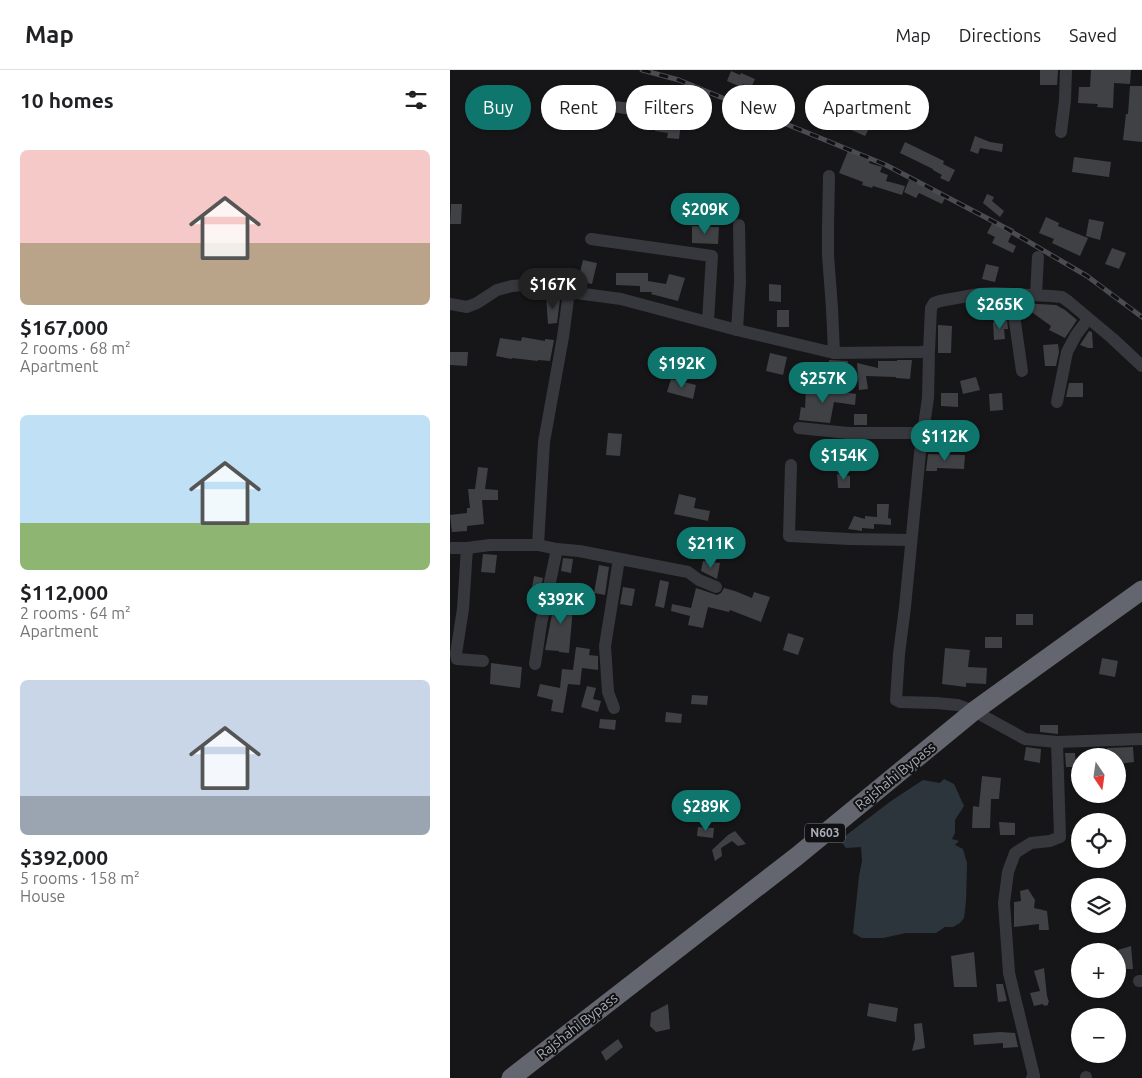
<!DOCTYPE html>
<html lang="en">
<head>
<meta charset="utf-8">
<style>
	body { margin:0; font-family:Ubuntu,sans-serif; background:#f2f2f2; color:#202124; height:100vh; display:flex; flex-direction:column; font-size:19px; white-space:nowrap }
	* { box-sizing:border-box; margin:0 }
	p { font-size:16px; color:#757577 }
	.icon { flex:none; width:28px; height:28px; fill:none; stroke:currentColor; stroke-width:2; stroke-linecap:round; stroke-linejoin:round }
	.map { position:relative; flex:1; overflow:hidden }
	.sheet { display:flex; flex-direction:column; background:#fff; width:450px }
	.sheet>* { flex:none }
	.banner { position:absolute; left:15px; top:15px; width:475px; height:45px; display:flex; gap:10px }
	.needle { width:32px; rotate:167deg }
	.controls { position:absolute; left:621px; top:678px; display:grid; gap:10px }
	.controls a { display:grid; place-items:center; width:55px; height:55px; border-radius:50%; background:#fff; box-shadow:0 1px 4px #0004; font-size:25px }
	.price { position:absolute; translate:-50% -42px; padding:0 11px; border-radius:18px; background:#0f766e; color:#fff; font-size:16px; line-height:32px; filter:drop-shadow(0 1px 2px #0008) }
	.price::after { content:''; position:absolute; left:50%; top:30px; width:15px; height:11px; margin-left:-8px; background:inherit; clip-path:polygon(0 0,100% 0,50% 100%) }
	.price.on { background:#222; color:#fff }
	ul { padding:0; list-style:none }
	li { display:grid; align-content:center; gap:10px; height:265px; padding:0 20px }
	li span { display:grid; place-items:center; height:155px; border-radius:8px; color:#555 }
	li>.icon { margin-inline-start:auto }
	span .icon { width:90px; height:90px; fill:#fffc; stroke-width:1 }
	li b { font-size:21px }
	h2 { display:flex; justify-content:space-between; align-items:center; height:60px; padding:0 20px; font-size:21px }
	.chip { padding:0 18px; border-radius:22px; background:#fff; box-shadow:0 1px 4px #0004; font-size:18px; line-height:45px }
	.chip.on { background:#0f766e; color:#fff }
	header { display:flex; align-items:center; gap:30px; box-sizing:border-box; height:70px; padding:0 25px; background:#fff; border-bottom:1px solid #e0e0e0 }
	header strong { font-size:24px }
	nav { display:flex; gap:28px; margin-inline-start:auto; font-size:18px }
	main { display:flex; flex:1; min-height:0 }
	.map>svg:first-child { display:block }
	.water { fill:#2c353c }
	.building { fill:#404145 }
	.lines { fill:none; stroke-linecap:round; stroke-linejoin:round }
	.minor { stroke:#37383d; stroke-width:12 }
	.highway { stroke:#63666e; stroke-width:19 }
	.rail-casing { stroke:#4a4c52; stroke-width:5 }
	.rail { stroke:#111113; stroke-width:3; stroke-dasharray:9; stroke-linecap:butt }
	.labels { text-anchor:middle; stroke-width:4; stroke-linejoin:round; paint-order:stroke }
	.shield { fill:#111113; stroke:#7b7e86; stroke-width:1 }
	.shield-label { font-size:12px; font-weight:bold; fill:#a8adb8 }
	.street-label { font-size:14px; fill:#a8adb8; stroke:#111113 }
</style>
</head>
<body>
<header>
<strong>Map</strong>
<nav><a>Map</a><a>Directions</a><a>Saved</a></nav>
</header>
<main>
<section class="sheet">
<h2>10 homes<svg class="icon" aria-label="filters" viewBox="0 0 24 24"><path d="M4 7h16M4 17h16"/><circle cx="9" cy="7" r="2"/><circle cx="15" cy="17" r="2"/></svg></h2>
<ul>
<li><span style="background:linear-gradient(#f6c9c9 60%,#b9a48a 0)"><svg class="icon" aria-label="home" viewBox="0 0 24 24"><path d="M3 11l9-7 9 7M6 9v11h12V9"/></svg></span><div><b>$167,000</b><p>2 rooms · 68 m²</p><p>Apartment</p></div></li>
<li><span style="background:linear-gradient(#bfe0f5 70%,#8fb573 0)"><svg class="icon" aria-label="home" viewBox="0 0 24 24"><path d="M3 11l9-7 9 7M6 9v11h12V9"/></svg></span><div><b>$112,000</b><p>2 rooms · 64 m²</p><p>Apartment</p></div></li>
<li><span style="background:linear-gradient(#c9d6e8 75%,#9aa5b1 0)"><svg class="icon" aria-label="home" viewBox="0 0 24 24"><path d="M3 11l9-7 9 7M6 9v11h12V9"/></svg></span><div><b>$392,000</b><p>5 rooms · 158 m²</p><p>House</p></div></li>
</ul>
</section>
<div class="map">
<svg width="692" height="1008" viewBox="0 0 692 1008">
	<rect width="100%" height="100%" fill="#161618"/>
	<path class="water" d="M494 709 504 714 514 736 505 750V763L502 769 509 771 505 775 513 779 517 793 516 831 514 848 510 853 503 857H495L486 863H456L433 868H412L403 863 409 806 412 791 411 777 396 778 390 770 441 731 473 710 490 713Z"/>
	<g class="building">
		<path d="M590 0H608L607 15H590Z"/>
		<path d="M641 0H681L680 14 664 13 663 38 647 37 648 34 628 33 629 17H640Z"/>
		<path d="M281 1 290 5 291 3 305 9 301 18 293 14 291 17 277 11Z"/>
		<path d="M680 16H692V72L673 70 676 44H678Z"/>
		<path d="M165 31 182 33 180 45 163 42Z"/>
		<path d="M387 39 421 55 415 66 381 51Z"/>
		<path d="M207 44 219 46 218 51 231 52 229 69 217 68 218 63 205 61Z"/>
		<path d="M525 66 540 72 553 74 552 82 530 78 528 84 520 81Z"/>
		<path d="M455 72 494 91 493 94 505 100 499 112 490 108 492 105 483 100V99L450 83Z"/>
		<path d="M398 81 420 90 419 93 432 97 430 102 438 105 436 111 455 116 452 125 423 116 422 118 412 115 413 112 389 103Z"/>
		<path d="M624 87 661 92 659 107 622 102Z"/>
		<path d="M459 110 495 128 492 134 469 123 466 128 454 122Z"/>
		<path d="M537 124 544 127 542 131 554 141 550 147 533 133Z"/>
		<path d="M1 134H12L11 154H0Z"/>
		<path d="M596 147 609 153 608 156 638 168 630 186 602 173 604 169 589 163Z"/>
		<path d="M639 149 654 152 650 170 636 166Z"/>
		<path d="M544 150 564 159 558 172 566 176 563 183 542 173 545 167 537 163Z"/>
		<path d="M242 156 269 157 268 174 242 173Z"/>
		<path d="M662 178 676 183 669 199 655 194Z"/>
		<path d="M133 190 147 193 142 214 128 211Z"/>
		<path d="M536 194 549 197 545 212 532 209Z"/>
		<path d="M166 203H198V211L216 214 219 204 235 208 228 231 201 224 202 222H190V216L166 215Z"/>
		<path d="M319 214 331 215V232L319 231Z"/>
		<path d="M96 226 110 229 107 253 98 254Z"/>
		<path d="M570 233 606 235 615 240 627 250 615 268 599 260 601 256 583 243 572 244Z"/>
		<rect x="327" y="240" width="12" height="17"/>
		<path d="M557 250 558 259H554L555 269 544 270 543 252Z"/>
		<path d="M488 255 502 256 501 283H488Z"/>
		<path d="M639 261 642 262 643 278H638L630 275Z"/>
		<path d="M72 267 95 271V269L104 270 100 291 88 290V291L62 288V289L46 286 50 268 71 271Z"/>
		<path d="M608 274 609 282 606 296H595L593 275Z"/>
		<path d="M0 282H18L17 296 0 295Z"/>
		<path d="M320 283 337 287 333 305 316 301Z"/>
		<path d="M379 290 398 291 396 305 378 303Z"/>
		<path d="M447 290H462L460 309 446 308V307L416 306 418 319 409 320 407 293 428 298V291H447Z"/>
		<path d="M361 296 375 298 373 307 360 308Z"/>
		<path d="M526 307 530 320 513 324 510 311Z"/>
		<path d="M221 309 246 315 243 329 217 322Z"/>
		<path d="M619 313H633V327H616Z"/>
		<path d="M356 317 394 321 393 322 406 324 405 335 384 332 380 353 349 350 351 337 355 338Z"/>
		<path d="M491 323H508V337L491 336Z"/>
		<path d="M552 323 553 340 540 341 539 324Z"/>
		<rect x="404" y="344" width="13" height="11"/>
		<path d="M158 363 172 364 170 386 156 385Z"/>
		<path d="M402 371H415L416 385 404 386Z"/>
		<path d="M478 384 515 385 514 399 487 398V401H476Z"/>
		<path d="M28 397 38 398 35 419 48 420V430H32L34 454 17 456V461L2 462 0 445 17 443V438H20L18 419H25Z"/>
		<path d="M387 404 400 406V418H388Z"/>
		<path d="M229 424 246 428 244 438 260 441 258 451 224 444Z"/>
		<path d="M427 434H439L438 448 441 449V455L424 454V459L412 458V461L398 459 404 446 415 449V446L427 447Z"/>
		<path d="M33 484 47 485 45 503 31 502Z"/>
		<path d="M113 488 123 489 121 503 111 501Z"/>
		<path d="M253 491 270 493 267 509 251 501Z"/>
		<path d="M149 495 159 497 155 525 144 523Z"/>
		<path d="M84 506 93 508 89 525 81 524Z"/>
		<path d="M210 510 219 512 214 538 205 536Z"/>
		<path d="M173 517 185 519 182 536 170 534Z"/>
		<path d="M246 518 267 525 271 523 274 518 285 521 302 528 304 522 320 527 311 552 280 540 279 542 258 537 253 558 238 555 240 546 221 541 222 534 241 538Z"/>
		<path d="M106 524 123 525 122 538H123L119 583 109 582V581L95 580Z"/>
		<rect x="566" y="544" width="17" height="11"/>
		<path d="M338 563 354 568 348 585 333 580Z"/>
		<rect x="535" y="567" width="17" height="11"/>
		<path d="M126 577 140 579 139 585 148 586V600L132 598 130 615 118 614 113 643 101 641 103 630 87 626 90 614 110 618 112 599 123 600Z"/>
		<path d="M495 578 520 580 518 597 537 598 536 614 516 613V617L492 614Z"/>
		<path d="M652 588 668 591 665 607 649 604Z"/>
		<path d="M41 593 72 597 70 618 40 614Z"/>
		<path d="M137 616 146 618 143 629 151 631 148 642 131 637Z"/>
		<path d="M242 625 258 626 257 635 241 634Z"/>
		<path d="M216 642 232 644 231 653 215 652Z"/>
		<path d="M150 649 166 650 165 660 149 658Z"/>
		<path d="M590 655H608V664L590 662Z"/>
		<path d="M576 677 591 679 590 693 574 690Z"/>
		<path d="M683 677 684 692 668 694V686H657V678Z"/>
		<path d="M615 683H625L626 697H616Z"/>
		<path d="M532 706 551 708 549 729H541L540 758H522L523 736 529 737Z"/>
		<path d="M549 752 565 753V765H550Z"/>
		<path d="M248 757 264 758 263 768 247 766Z"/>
		<path d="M285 761 296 774 288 776 282 771 271 778 272 786 265 791 262 780 278 765Z"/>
		<path d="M578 819 585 830 584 838 597 841 599 860H589V854L564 857V832L571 831 570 821Z"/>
		<path d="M681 876 683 899H668V880Z"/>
		<path d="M524 882 527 917H504L501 886Z"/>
		<path d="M594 898 597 926 599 932 598 933V935L594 936 593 934 584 936 580 923 590 921 584 901Z"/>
		<path d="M546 914H553L557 931 548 932Z"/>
		<path d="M419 933 448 938 446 952 417 946Z"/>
		<path d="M218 934 220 959 206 962 200 956 201 943Z"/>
		<path d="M472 953 475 978 462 981 465 969 464 954Z"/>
		<path d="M550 962 565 963 568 977 553 978V973L524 975 523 964Z"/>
		<path d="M168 969 173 977 156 991 151 982Z"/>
	</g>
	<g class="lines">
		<g class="minor">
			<path d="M611 62 615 30 616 0"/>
			<path d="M379 106 378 156V185L382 238 384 283"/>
			<path d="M141 169 262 186 258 251"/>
			<path d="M561 224 572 301"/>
			<path d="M586 225 588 187"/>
			<path d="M0 234 17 237 27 233 47 220 62 216 76 215 119 222"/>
			<path d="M287 260 290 212 289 155"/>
			<path d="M479 281 478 328 470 383 455 537 449 584 446 630 450 632 486 633 508 635 524 641 575 669 607 672 692 669"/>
			<path d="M607 332 617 282 626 265 638 249"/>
			<path d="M349 358 398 363H473"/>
			<path d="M341 395 339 466 400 469 461 470"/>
			<path d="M88 475 107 479 129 481 238 502 249 510 266 517"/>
			<path d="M0 478H17L40 475H88L94 372 113 267 119 222 171 229 287 260 384 283 470 282 479 281 481 238 484 233 490 231 529 224 544 223 601 226 612 227 619 232 662 268 692 296"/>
			<path d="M17 478 13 539 6 584 7 589 33 591"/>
			<path d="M85 594 91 554 107 479"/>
			<path d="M164 638 158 622 155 576 169 489"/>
			<path d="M689 911H692"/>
			<path d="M582 1008 584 1006 559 903 554 833 558 802 565 783 581 773 600 771 610 767 607 672"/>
			<path d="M636 1008V1007"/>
		</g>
		<path class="highway" d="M61 1008 346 787 524 641 692 520"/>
		<defs>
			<path id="rail" d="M192 0 229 10 436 95 550 155 637 206 692 247"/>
		</defs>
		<use href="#rail" class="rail-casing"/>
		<use href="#rail" class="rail"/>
	</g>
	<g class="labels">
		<rect class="shield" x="355" y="753.5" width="40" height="19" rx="4"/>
		<g class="shield-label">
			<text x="375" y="767">N603</text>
		</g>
		<g class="street-label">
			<text transform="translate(445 706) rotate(-39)" y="5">Rajshahi Bypass</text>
			<text transform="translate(127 956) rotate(-38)" y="5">Rajshahi Bypass</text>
		</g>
	</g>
</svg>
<div class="controls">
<a><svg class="needle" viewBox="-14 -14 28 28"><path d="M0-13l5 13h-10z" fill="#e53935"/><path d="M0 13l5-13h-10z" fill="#757577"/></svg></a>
<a><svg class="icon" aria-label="locate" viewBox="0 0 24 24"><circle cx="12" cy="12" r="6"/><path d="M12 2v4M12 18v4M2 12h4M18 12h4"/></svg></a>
<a><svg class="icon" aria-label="layers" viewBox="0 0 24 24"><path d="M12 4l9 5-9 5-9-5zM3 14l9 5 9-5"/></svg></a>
<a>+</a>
<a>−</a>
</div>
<b class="price" style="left:255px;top:165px">$209K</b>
<b class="price on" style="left:103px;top:240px">$167K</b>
<b class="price" style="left:550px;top:260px">$265K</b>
<b class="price" style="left:232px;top:319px">$192K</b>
<b class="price" style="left:373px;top:334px">$257K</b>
<b class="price" style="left:495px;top:392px">$112K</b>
<b class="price" style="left:394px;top:411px">$154K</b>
<b class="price" style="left:261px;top:499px">$211K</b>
<b class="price" style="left:111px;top:555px">$392K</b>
<b class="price" style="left:256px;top:762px">$289K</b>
<div class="banner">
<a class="chip on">Buy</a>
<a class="chip">Rent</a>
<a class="chip">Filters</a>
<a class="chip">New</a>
<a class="chip">Apartment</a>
</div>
</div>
</main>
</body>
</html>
